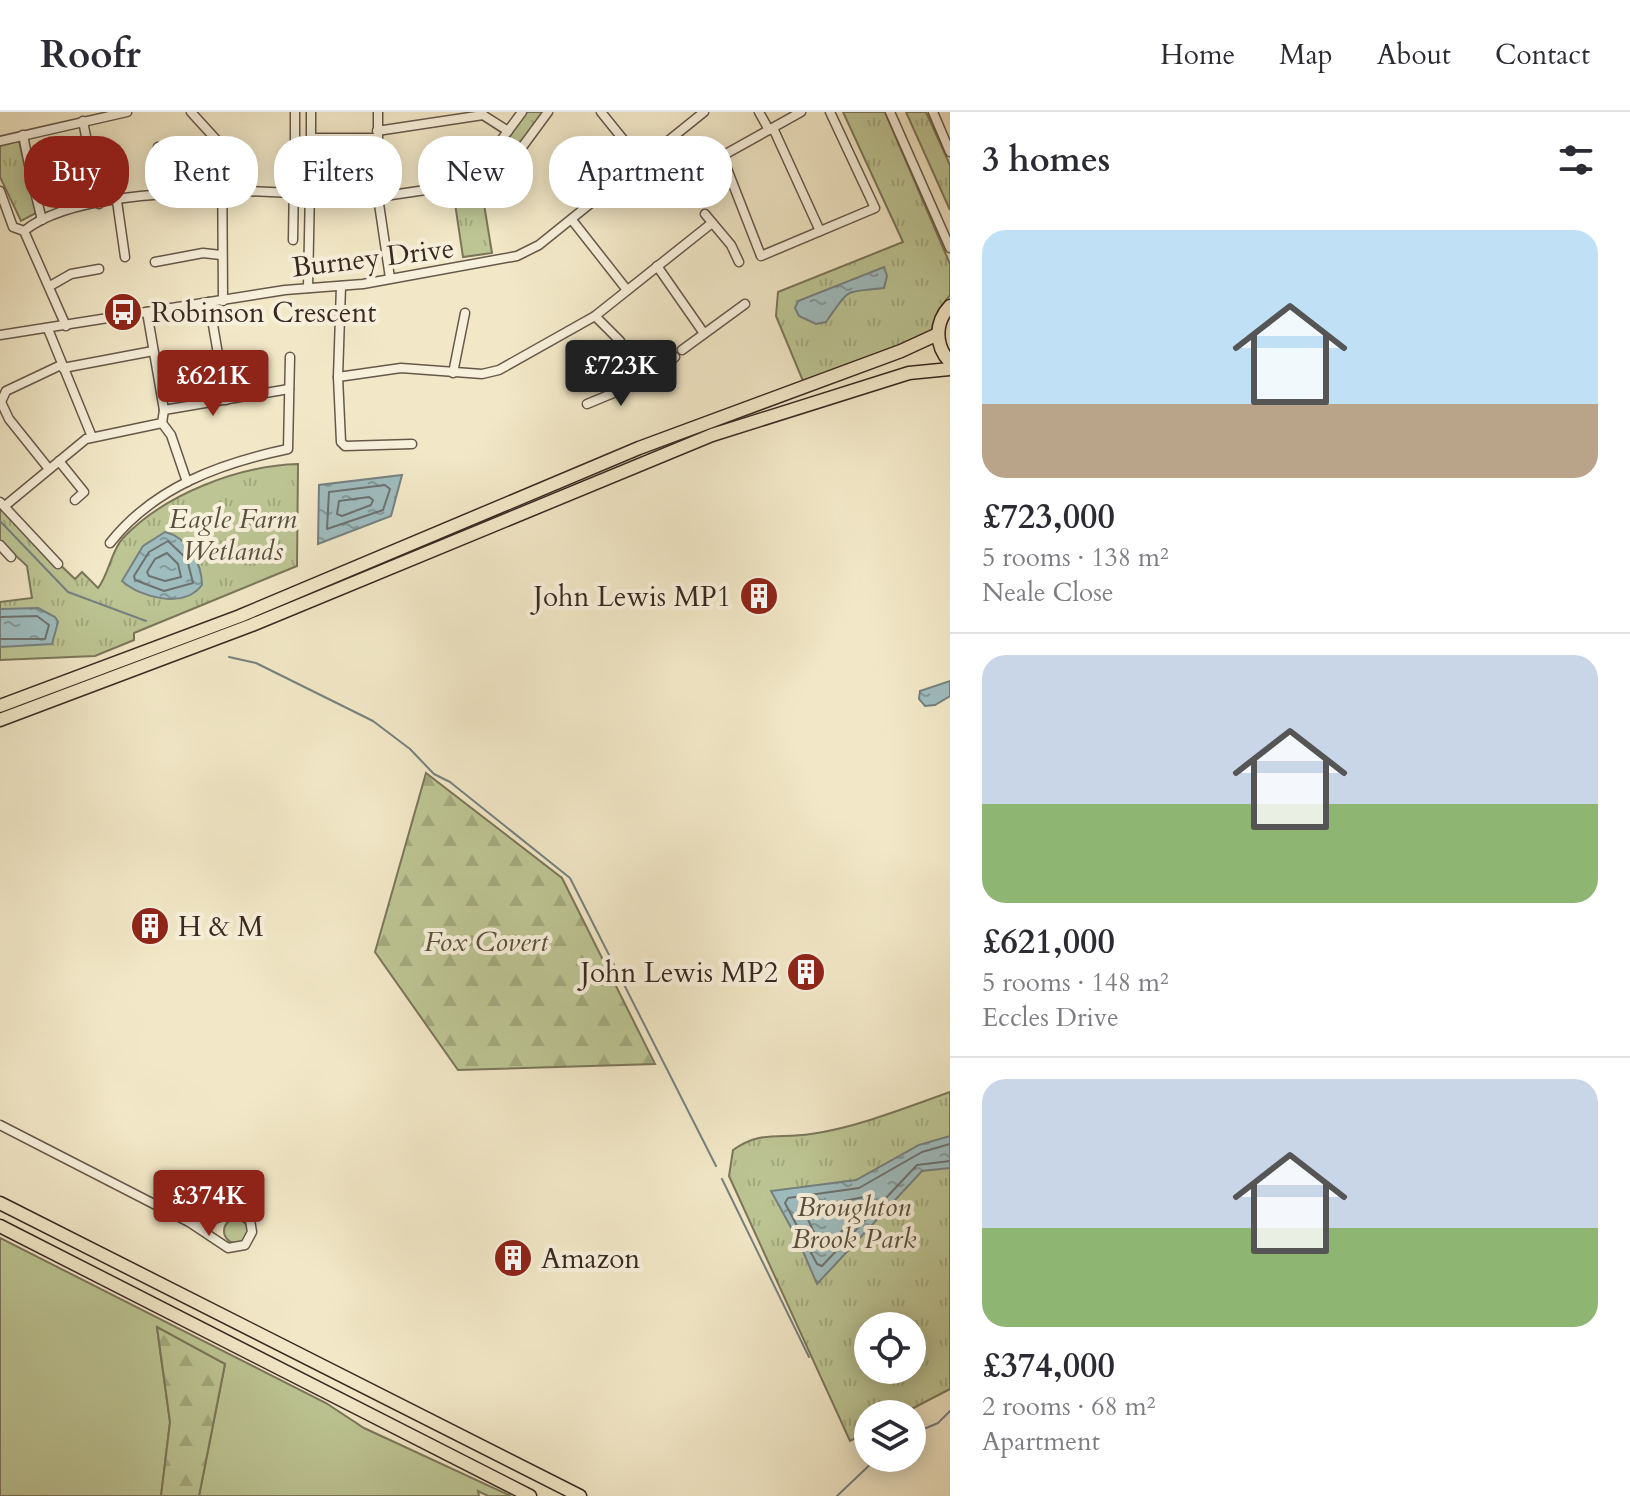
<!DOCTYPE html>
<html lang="en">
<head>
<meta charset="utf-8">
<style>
	body { margin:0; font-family:Cardo,serif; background:#f2f2f3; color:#2b2b33; height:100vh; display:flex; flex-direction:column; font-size:30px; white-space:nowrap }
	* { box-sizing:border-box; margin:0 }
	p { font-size:26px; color:#7c7c81 }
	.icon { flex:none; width:44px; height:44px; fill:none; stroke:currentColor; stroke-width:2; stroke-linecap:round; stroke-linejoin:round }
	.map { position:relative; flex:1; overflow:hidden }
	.details { display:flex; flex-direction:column; background:#fff; width:680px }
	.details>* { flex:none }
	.top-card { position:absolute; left:24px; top:24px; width:760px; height:72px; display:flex; gap:16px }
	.buttons { position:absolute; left:854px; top:1200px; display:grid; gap:16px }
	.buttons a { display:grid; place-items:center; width:72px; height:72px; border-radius:50%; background:#fff; box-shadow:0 4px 20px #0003; font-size:40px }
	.price { position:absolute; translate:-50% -68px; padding:0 18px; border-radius:8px; background:#8f2418; color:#fff; font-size:26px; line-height:52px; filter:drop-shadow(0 2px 4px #0008) }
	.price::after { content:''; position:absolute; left:50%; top:48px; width:24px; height:18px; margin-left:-12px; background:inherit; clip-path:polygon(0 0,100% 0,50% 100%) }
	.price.current { background:#222; color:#fff }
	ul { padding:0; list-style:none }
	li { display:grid; align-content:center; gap:16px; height:424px; padding:0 32px }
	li+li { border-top:2px solid #e1e1e2 }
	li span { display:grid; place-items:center; height:248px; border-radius:24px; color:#555 }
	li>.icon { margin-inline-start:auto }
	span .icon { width:144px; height:144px; fill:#fffc; stroke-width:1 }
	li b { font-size:34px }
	h2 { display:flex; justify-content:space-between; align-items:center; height:96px; padding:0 32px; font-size:34px }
	.chip { padding:0 28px; border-radius:32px; background:#fff; box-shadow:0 4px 20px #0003; font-size:28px; line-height:72px }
	.chip.current { background:#8f2418; color:#fff }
	header { display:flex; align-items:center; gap:48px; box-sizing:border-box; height:112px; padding:0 40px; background:#fff; border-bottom:2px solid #e1e1e2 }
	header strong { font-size:38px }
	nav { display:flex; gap:44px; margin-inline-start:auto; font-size:28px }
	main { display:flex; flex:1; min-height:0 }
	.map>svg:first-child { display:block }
	.grass { fill:#bdc594; stroke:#7b765a; stroke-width:2 }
	.forest { fill:url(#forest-firs); stroke:#7b765a; stroke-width:2 }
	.park { fill:url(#park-tufts); stroke:#7b765a; stroke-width:2; fill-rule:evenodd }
	.water { fill:url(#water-ripples); stroke:#768180; stroke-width:2 }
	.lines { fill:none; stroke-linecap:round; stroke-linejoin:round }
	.shore { stroke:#6c7270; stroke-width:2 }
	.stream { stroke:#768180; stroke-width:2 }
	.minor-casing { stroke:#67584a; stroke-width:11 }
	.highway-casing { stroke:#392821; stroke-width:15 }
	.minor { stroke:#f7f0db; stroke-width:8 }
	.highway { stroke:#f2e8c7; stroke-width:12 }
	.labels { text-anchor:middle; stroke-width:8; stroke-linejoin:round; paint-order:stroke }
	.street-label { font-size:28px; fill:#392821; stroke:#f7f0db }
	.poi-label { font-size:28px; fill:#392821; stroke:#f7f0db; text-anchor:start }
	.park-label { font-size:28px; font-style:italic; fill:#5a4f3e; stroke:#f7f0db }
</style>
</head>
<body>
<header>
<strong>Roofr</strong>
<nav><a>Home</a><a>Map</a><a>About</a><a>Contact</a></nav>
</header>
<main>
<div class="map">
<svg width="950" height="1384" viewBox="0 0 950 1384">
	<defs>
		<pattern id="forest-firs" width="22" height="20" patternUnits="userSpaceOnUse" patternTransform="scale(2)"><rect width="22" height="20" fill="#bdc594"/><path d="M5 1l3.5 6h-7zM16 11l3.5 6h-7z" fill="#a3a97f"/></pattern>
		<pattern id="park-tufts" width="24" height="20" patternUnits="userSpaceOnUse" patternTransform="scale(2)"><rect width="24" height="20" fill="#bdc594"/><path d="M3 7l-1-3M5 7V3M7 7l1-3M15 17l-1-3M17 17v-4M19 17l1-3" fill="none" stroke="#a3a97f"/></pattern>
		<pattern id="water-ripples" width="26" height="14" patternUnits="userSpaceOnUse" patternTransform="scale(2)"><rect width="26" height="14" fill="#9fbdbf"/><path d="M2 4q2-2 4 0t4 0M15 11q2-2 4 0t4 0" fill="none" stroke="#839a9b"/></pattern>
	</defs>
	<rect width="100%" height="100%" fill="#f2e8c7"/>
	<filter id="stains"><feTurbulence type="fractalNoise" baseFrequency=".0025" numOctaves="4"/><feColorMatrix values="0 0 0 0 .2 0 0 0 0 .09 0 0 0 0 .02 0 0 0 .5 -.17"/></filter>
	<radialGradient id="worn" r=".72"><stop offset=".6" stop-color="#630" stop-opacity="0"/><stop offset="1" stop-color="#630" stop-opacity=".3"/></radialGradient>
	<g class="grass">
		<circle cx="236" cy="1119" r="12"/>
		<path d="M0 1126 326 1291 364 1316 511 1384H488L478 1379 479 1384H199L225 1252 157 1216 170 1310 161 1384H0Z"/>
	</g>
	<g class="forest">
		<path d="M426 661 562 766 655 952 458 958 375 840Z"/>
		<path d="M157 1215 225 1252 199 1384H161L170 1310Z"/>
	</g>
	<g class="park">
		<path d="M527 0H546L498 67 476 70Z"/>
		<path d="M843 0H885L950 152V183L938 199 931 222 803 269 776 204 778 180 903 130Z"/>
		<path d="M906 0H926L950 53V98Z"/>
		<path d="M19 29 36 101 21 109 0 65V34Z"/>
		<path d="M481 74 492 141 463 145 453 78Z"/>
		<path d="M298 352 297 454 134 521V528L95 544 0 548V490L32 486 27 454 0 429V395L75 467 82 460 98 476C109 462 111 439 123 426 165 382 238 354 298 352Z"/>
		<path d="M950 980V1277L902 1302H868V1320L850 1329 729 1064 733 1038C761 1018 779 1027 811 1022 858 1015 905 996 950 980ZM868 1214H912V1258H868Z"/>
	</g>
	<g class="water">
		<path d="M884 155 887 164 884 176C841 181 851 175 826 210L816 212 799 204 795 196 798 189Z"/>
		<path d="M402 363 391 404 318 432 319 373Z"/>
		<path d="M165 420C187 425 202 451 202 473 184 497 141 486 122 469L143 434Z"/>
		<path d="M38 496 55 505 58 510 52 532 0 535V497Z"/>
		<path d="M950 569V584L935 593 925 594 919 587 920 579Z"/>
		<path d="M950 1024V1056L922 1059 817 1172 799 1130 771 1079 856 1068 919 1033Z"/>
	</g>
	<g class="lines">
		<g class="shore">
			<path d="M385 373 390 377 383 398 327 417 329 380Z"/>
			<path d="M369 385 373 388 371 393 342 404 337 402 339 389Z"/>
			<path d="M168 429 187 447 193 471 164 479 135 468 134 464 149 440Z"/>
			<path d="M167 441 178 452 181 465 165 469 149 464 147 460 155 447Z"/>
			<path d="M0 505 37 504 49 513 45 527H0"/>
			<path d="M950 1032 922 1040 859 1076 788 1086 785 1091 817 1152 822 1154 917 1053 950 1049"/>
			<path d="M864 1085 868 1091 827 1135H821L803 1097Z"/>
		</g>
		<g class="stream">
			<path d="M0 409 68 480 146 509"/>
			<path d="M229 545 256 551 373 609 410 637 434 662 450 670 570 766 716 1054"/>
			<path d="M722 1067 809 1245"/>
			<path d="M912 1322 938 1311 950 1299"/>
			<path d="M837 1384 877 1346"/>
		</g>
		<defs>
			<g id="minor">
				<path d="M191 0 222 34 223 189"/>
				<path d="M378 0V85L390 166"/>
				<path d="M601 0 643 52"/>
				<path d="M759 0 769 18"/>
				<path d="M801 0 722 44 761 144 875 96 830 0"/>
				<path d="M890 0 950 136"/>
				<path d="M933 0 950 40"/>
				<path d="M83 9 99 92"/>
				<path d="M773 16 820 119"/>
				<path d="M377 19 483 3 508 19"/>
				<path d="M23 23 29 53"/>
				<path d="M311 26V0"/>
				<path d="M0 29 127 0"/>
				<path d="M295 32V0"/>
				<path d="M158 35 166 83"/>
				<path d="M491 42 522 0"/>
				<path d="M509 53 548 0"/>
				<path d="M31 64 42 108"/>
				<path d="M224 78 293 81"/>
				<path d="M0 79 13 115 24 119 66 214"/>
				<path d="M378 85 473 71"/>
				<path d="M117 89 125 145"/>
				<path d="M705 102 731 133 739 150"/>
				<path d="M572 108 627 178"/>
				<path d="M24 119C67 84 170 80 224 81"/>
				<path d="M293 128 294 67"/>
				<path d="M155 150 203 141 221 143"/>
				<path d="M657 154 703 220"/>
				<path d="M50 174 71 162 99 157"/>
				<path d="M341 174 338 265 341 330 345 334 412 332"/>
				<path d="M308 176 311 26H377"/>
				<path d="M209 190 226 288"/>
				<path d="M595 204 620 229 640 270 656 262 675 245"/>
				<path d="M48 217 92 325"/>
				<path d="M0 223 285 178 363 172 517 144 539 133 704 0"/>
				<path d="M682 238 745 192"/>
				<path d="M63 256 153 239"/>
				<path d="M453 261 465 201"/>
				<path d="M338 265 401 256 482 262 499 258 595 204 712 111"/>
				<path d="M587 292 640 270"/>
				<path d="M164 298 289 277"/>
				<path d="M162 311 171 323 187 370"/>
				<path d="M59 349 84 380 75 388"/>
				<path d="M49 357 9 307 1 290 6 279 61 253"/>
				<path d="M0 390 58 452"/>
				<path d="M6 393 86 327 162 311 164 298 147 200"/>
				<path d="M110 431C154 375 221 351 288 337L290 245"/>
				<path d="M0 433 11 445"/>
				<path d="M0 1013 189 1110 228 1136 245 1133 252 1120 250 1108 236 1100 204 1110H189"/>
			</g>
			<g id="highway">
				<path d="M950 194C934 211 935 234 950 250"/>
				<path d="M0 594 240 504 639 336 901 239 938 222"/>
				<path d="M0 608 252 513 712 323 909 261 950 257"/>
				<path d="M0 1091 580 1384"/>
				<path d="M0 1114 530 1384"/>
			</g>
		</defs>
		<use href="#minor" class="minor-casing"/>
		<use href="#highway" class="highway-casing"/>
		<use href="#minor" class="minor"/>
		<use href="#highway" class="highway"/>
	</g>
	<defs>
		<symbol id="bus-disc" viewBox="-11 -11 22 22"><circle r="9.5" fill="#8f2418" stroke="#f7f0db"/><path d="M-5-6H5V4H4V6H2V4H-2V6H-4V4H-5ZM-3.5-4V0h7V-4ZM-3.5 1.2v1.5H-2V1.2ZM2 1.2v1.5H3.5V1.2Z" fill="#fff"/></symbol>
		<symbol id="building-disc" viewBox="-11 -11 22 22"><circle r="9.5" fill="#8f2418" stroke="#f7f0db"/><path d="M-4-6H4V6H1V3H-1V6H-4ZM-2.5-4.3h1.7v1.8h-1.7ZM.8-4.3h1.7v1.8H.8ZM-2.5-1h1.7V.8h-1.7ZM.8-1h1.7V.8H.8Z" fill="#fff"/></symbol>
	</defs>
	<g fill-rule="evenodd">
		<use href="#bus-disc" x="101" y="178" width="44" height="44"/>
		<use href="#building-disc" x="737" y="462" width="44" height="44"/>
		<use href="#building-disc" x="128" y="792" width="44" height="44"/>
		<use href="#building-disc" x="784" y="838" width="44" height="44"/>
		<use href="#building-disc" x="491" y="1124" width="44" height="44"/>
	</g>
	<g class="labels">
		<g class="street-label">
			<text transform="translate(373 145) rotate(-7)" y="10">Burney Drive</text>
		</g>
		<g class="poi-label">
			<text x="151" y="210">Robinson Crescent</text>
			<text x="731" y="494" text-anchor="end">John Lewis MP1</text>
			<text x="178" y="824">H &amp; M</text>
			<text x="778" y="870" text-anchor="end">John Lewis MP2</text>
			<text x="541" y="1156">Amazon</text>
		</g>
		<g class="park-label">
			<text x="233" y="416">Eagle Farm<tspan x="233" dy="32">Wetlands</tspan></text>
			<text x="486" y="839">Fox Covert</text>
			<text x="854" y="1104">Broughton<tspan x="854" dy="32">Brook Park</tspan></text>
		</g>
	</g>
	<rect width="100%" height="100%" filter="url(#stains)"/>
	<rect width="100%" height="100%" fill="url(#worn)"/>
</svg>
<div class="buttons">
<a><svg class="icon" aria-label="locate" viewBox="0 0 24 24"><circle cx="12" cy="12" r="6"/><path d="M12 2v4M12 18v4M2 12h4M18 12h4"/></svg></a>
<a><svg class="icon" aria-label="layers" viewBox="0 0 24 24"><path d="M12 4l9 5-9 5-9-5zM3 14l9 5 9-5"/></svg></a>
</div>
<b class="price current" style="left:621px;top:296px">£723K</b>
<b class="price" style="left:213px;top:306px">£621K</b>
<b class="price" style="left:209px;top:1126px">£374K</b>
<div class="top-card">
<a class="chip current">Buy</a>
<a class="chip">Rent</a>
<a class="chip">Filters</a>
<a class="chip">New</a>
<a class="chip">Apartment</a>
</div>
</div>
<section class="details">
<h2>3 homes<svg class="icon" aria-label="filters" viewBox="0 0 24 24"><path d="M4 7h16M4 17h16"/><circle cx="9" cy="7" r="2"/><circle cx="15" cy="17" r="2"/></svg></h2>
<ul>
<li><span style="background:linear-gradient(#bfe0f5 70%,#b9a48a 0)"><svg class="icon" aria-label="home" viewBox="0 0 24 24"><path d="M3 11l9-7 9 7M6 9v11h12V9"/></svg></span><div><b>£723,000</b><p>5 rooms · 138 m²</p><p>Neale Close</p></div></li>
<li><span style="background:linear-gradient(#c9d6e8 60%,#8fb573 0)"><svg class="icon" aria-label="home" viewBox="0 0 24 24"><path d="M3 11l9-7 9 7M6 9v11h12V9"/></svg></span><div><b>£621,000</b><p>5 rooms · 148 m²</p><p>Eccles Drive</p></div></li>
<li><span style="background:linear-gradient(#c9d6e8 60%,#8fb573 0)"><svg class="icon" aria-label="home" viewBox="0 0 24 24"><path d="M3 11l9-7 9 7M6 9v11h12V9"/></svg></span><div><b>£374,000</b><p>2 rooms · 68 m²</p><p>Apartment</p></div></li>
</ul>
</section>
</main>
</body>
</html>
